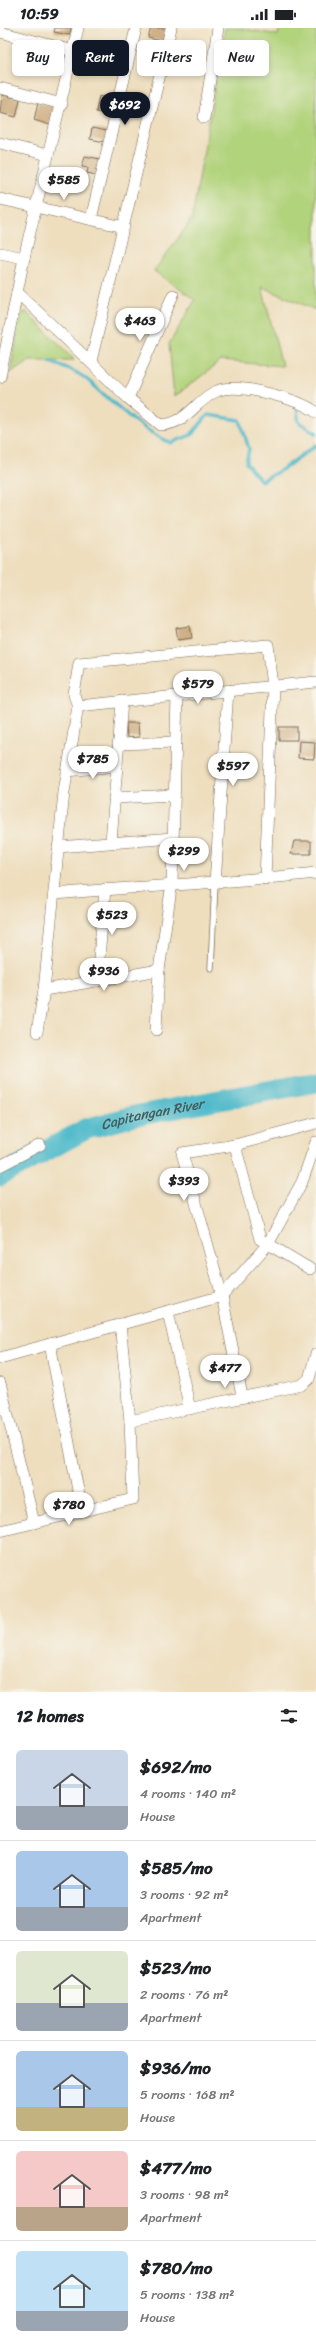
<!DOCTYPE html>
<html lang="en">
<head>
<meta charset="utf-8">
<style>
	body { margin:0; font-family:Sriracha,sans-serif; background:#f6f6f6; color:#202124; height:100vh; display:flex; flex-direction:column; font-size:15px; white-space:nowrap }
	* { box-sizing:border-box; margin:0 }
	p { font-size:13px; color:#757577 }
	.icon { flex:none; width:22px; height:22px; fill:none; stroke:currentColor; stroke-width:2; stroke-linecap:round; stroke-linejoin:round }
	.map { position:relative; height:1664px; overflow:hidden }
	.side { display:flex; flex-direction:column; background:#fff; flex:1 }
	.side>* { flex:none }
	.hud { position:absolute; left:12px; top:12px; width:292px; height:36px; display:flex; gap:8px }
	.price { position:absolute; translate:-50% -34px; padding:0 9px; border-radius:14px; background:#fff; color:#222; font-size:13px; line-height:26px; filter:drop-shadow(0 1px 2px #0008) }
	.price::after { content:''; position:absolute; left:50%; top:24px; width:12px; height:9px; margin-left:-6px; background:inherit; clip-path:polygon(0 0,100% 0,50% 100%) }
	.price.current { background:#111827; color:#fff }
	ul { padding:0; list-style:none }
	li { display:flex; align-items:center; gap:12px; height:100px; padding:0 16px }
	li+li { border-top:1px solid #e0e0e0 }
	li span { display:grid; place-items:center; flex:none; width:112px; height:80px; border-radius:6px; color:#555 }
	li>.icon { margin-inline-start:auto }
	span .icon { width:48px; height:48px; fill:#fffc; stroke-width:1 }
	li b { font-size:17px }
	h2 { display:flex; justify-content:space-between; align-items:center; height:48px; padding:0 16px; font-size:17px }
	.pill { padding:0 14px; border-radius:6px; background:#fff; box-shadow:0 2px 6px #0003; font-size:14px; line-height:36px }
	.pill.current { background:#111827; color:#fff }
	.status { display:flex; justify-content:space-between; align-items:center; height:28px; padding:0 20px; background:#fff; direction:ltr }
	.status svg { height:11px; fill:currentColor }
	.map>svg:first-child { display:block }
	.green { fill:#b1d37c; stroke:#767e4d }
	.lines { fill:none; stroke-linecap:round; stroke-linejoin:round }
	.stream { stroke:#4fbacb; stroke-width:3.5 }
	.river { stroke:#4fbacb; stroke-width:21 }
	.building { fill:#c7a170 }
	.lane-casing { stroke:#7a6956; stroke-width:7 }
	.street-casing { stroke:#7a6956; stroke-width:12 }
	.lane { stroke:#fff; stroke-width:5.5 }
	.street { stroke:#fff; stroke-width:11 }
	.labels { text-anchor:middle; stroke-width:3; stroke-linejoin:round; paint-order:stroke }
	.water-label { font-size:14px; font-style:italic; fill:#425c5b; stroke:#f7f3e8 }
</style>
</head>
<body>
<div class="status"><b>10:59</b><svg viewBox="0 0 49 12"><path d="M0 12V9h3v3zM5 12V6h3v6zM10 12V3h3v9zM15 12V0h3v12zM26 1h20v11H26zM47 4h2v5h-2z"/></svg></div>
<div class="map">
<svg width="316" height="1664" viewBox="0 0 316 1664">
	<rect width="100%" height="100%" fill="#f7f3e8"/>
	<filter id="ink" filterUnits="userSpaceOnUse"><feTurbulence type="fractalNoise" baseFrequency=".025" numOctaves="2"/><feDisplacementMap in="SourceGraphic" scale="8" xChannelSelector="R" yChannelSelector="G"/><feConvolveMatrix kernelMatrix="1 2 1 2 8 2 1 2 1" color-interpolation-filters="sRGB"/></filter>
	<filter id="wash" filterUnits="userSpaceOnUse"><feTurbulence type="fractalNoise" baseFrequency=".012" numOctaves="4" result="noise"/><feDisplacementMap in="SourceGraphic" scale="16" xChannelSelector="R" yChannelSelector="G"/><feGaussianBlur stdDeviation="0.9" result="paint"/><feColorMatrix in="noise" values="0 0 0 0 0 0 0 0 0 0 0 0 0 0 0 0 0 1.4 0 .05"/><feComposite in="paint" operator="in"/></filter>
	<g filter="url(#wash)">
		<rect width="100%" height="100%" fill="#eedebe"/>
		<g class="green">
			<path d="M225 0H239L278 7 280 0H316V282L262 259 282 338 221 333 174 369 169 316 195 272 154 243 192 191Z"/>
			<path d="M26 284 72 328 74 332H29L10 345 21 286Z"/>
		</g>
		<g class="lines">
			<g class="stream">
				<path d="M49 332C60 338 75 342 85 350 114 374 136 399 171 415L191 407 208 387 240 392 249 421 246 435 261 453 283 441 316 417"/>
				<path d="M296 376 299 394 316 405"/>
			</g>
			<path class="river" id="s1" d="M0 1148 86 1101 134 1088 316 1054"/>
		</g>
		<g id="blocks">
			<g class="building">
				<path d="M55 0H71L69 7 54 4Z"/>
				<path d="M151 0H169L166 14 148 10Z"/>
				<path d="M93 18 106 20 103 36 90 34Z"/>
				<path d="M57 20 65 22 60 42 47 39 50 24 56 26Z"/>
				<path d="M2 67 20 71 16 89 0 85Z"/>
				<path d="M99 68 117 72 114 87 96 84Z"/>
				<path d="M38 75 55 79 50 97 34 92Z"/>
				<path d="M92 100 107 103 105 114 90 111Z"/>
				<path d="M85 128 100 131 96 147 87 145 88 139 82 138Z"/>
				<path d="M190 598 192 610 178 612 176 600Z"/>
				<path d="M126 695H138L139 709 127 710Z"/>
				<rect x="279" y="699" width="18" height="13"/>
				<path d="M299 713 315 714 314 731 298 730Z"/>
				<path d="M294 813H311V826H291Z"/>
			</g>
		</g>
	</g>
	<g filter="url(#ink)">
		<use href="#blocks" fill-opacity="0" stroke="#7a6956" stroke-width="1"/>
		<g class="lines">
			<defs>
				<path id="lane" d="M211 940 215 855"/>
				<g id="street">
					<path d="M0 4 73 23"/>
					<path d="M0 60 62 76"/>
					<path d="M204 90 218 0"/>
					<path d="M0 115 48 127"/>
					<path d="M0 171 124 199"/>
					<path d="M91 191 136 0"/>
					<path d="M0 225 24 230"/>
					<path d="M17 264 128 370 161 397C188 396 196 371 217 363 238 354 298 371 316 384"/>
					<path d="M91 333 171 0"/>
					<path d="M0 349 24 230 78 0"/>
					<path d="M128 370 173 267"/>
					<path d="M78 678 316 654"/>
					<path d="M118 716 176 714"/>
					<path d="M67 743 117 738"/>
					<path d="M114 770 174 767"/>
					<path d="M111 814 122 673"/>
					<path d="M58 819 173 810"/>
					<path d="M215 855 228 662"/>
					<path d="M54 866C141 858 229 855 316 845"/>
					<path d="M97 953 105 861"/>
					<path d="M44 962 159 942"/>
					<path d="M156 1002 159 942 172 855 177 668"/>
					<path d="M37 1004 44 962 64 764 78 678 74 667 79 635 268 617 273 658 265 851"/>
					<path d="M235 1117 260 1211 310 1241"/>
					<path d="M0 1138 40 1117"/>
					<path d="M168 1284 190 1381"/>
					<path d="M50 1316 82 1483"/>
					<path d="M0 1330 222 1268 268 1216 302 1154 316 1114"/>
					<path d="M0 1355 34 1495"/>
					<path d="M242 1368 222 1268 182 1125 235 1117 316 1095"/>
					<path d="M130 1393 302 1357 309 1351 316 1326"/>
					<path d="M0 1503 133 1471 130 1393 120 1296"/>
				</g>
			</defs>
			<use href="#lane" class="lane-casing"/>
			<use href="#street" class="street-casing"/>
			<use href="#lane" class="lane"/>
			<use href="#street" class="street"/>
		</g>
	</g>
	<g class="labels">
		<g class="water-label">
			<text dy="5" stroke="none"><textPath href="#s1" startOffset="166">Capitangan River</textPath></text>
		</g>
	</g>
</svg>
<b class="price current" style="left:125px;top:98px">$692</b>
<b class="price" style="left:64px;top:173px">$585</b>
<b class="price" style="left:140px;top:314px">$463</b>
<b class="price" style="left:198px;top:677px">$579</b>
<b class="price" style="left:93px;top:752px">$785</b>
<b class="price" style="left:233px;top:759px">$597</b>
<b class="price" style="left:184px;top:844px">$299</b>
<b class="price" style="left:112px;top:908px">$523</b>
<b class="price" style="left:104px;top:964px">$936</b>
<b class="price" style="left:184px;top:1174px">$393</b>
<b class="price" style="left:225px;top:1361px">$477</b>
<b class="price" style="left:69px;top:1498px">$780</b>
<div class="hud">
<a class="pill">Buy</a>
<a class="pill current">Rent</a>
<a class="pill">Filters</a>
<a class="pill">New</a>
</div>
</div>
<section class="side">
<h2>12 homes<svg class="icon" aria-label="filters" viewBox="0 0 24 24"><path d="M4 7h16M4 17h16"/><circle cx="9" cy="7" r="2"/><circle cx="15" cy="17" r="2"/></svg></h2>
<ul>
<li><span style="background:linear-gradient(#c9d6e8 70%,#9aa5b1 0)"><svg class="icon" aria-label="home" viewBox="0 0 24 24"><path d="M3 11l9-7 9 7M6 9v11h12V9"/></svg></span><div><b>$692/mo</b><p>4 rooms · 140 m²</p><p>House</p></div></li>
<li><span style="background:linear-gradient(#a9c7e8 70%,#9aa5b1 0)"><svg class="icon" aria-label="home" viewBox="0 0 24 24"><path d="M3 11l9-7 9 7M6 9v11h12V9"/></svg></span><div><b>$585/mo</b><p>3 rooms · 92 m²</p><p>Apartment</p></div></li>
<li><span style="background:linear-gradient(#dfe7d0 65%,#9aa5b1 0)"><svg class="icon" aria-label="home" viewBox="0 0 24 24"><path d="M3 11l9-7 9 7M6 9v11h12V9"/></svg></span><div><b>$523/mo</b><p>2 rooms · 76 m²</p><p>Apartment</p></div></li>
<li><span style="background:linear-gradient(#a9c7e8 70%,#c2b280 0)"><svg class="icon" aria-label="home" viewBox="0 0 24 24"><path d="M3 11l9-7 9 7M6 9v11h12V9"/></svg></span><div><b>$936/mo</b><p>5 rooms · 168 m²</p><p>House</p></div></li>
<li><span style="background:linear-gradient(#f6c9c9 70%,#b9a48a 0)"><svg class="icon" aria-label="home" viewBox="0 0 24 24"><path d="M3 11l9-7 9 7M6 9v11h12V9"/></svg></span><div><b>$477/mo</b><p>3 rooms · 98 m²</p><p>Apartment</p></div></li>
<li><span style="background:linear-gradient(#bfe0f5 75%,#9aa5b1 0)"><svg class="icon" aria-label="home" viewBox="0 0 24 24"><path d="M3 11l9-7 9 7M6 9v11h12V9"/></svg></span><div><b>$780/mo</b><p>5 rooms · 138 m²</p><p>House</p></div></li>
</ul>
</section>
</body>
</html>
